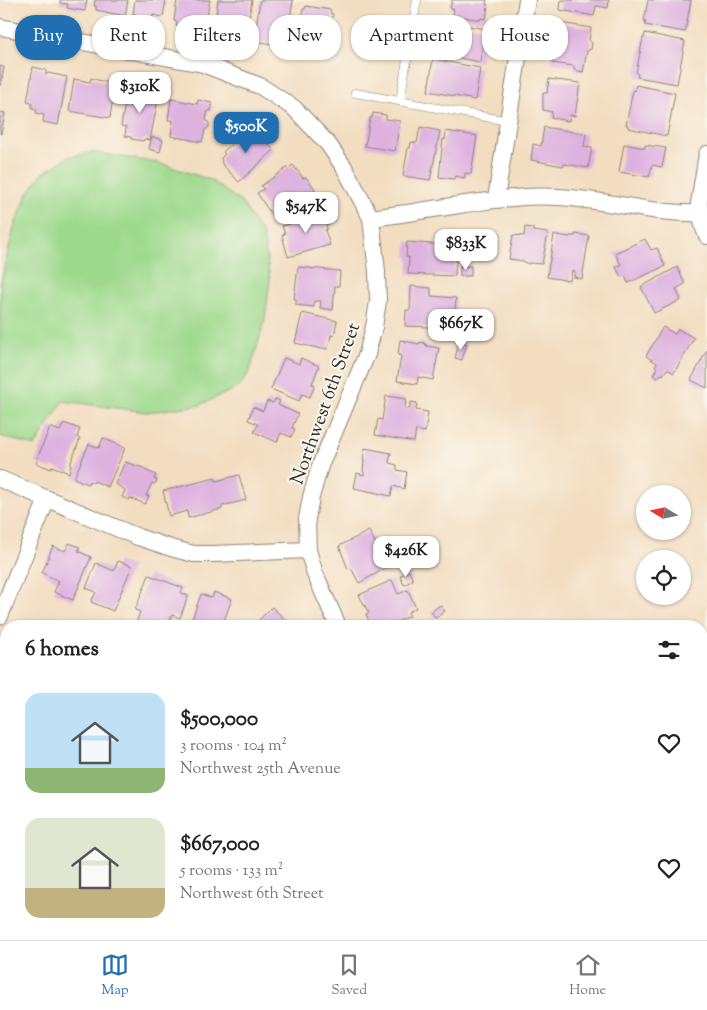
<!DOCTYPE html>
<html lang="en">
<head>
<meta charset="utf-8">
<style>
	body { margin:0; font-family:"Sorts Mill Goudy",serif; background:#f6f6f6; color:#222; height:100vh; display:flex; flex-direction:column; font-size:19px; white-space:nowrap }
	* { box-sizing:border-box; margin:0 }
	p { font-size:16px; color:#767676 }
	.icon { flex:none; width:28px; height:28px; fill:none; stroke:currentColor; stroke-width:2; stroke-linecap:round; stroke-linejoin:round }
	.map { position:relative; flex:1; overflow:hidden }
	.side { position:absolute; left:0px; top:620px; width:708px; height:320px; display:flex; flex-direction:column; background:#fff; border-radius:20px 20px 0 0; box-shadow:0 1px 4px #0004 }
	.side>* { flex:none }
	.top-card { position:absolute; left:15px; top:15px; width:678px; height:45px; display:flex; gap:10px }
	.needle { width:32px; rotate:280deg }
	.buttons { position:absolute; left:636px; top:485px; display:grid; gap:10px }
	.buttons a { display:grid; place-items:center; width:55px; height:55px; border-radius:50%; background:#fff; box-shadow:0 1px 4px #0004; font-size:25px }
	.price { position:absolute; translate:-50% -42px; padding:0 11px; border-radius:10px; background:#fff; color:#222; font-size:16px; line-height:32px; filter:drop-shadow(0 1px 2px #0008) }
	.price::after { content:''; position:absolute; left:50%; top:30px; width:15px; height:11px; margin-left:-8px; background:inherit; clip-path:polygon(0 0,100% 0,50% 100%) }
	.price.active { background:#1f6fb2; color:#fff }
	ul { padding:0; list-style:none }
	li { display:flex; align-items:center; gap:15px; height:125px; padding:0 25px }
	li span { display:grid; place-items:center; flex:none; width:140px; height:100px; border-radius:15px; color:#555 }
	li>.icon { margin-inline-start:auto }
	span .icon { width:60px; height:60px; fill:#fffc; stroke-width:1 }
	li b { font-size:21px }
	h2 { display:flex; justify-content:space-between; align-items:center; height:60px; padding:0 25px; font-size:21px }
	.tag { padding:0 18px; border-radius:20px; background:#fff; box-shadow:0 1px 4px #0004; font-size:18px; line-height:45px }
	.tag.active { background:#1f6fb2; color:#fff }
	.tabs { display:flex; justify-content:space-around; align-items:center; height:70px; border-top:1px solid #e0e0e0; background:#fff; font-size:14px; color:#767676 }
	.tabs a { display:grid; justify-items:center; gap:2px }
	.tabs .active { color:#1f6fb2 }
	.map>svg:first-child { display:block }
	.green { fill:#9dd98c; stroke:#64825c }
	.building { fill:#ddb2df }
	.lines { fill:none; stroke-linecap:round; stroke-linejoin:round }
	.service-casing { stroke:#8e8476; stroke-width:9 }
	.minor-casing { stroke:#8e8476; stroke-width:18 }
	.path { stroke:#8e8476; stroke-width:3; stroke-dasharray:1 4; stroke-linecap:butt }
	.service { stroke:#fff; stroke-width:8 }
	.minor { stroke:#fff; stroke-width:16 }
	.labels { text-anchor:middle; stroke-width:4; stroke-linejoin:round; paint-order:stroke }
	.street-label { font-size:19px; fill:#2b2b2b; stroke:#fbf7ec }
</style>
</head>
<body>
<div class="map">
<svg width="707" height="940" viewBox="0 0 707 940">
	<rect width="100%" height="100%" fill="#fbf7ec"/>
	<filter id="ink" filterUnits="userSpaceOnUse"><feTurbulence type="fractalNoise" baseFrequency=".02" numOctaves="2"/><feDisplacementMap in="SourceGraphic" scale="10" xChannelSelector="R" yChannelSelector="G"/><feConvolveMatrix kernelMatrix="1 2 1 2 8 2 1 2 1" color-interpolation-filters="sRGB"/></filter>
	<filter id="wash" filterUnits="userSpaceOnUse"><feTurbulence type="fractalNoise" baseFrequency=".0096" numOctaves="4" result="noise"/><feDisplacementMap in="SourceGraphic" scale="20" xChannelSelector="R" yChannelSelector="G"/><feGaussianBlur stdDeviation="1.12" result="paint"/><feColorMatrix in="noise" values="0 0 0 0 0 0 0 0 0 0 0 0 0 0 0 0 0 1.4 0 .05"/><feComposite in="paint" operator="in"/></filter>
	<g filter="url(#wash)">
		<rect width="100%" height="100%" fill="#f2ddc0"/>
		<g class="green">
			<path d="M92 152 159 163 211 180 242 203 263 235 270 279 265 320 250 371 239 387 200 405 147 412 63 401 35 446 0 436V285L14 227 28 193 42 174 68 157Z"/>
			<path d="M244 934H446L450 940H243Z"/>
		</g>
		<g id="blocks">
			<g class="building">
				<path d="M60 0H87L85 11 67 8 68 4 60 3Z"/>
				<path d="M95 0H128L125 16 96 10V6H94Z"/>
				<path d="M135 0H166L163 17 153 15 152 22 135 19 136 14H133Z"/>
				<path d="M177 0H210L204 31 176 26 177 22 174 21Z"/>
				<path d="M218 0H252L245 40 226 37V34H225L224 38 213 36Z"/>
				<path d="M260 0H293L286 46 254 41Z"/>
				<path d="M452 0H487L486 4 488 5 486 19 481 18 480 20 453 15 454 9 450 8Z"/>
				<path d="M561 0H609L608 8 596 6 594 16 560 10Z"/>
				<path d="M648 0H691L685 32 645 25 646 21H644Z"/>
				<path d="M306 6 331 10 330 13 333 14 327 48 317 47 316 53 299 50 300 46 297 45 303 9H305Z"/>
				<path d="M440 21 486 29 484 40H482L483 42 480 62 432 53Z"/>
				<path d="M554 22 591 28 589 40 592 43 591 49 587 51 583 72 574 70V66L552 63 555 37H551Z"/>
				<path d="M645 33 685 41 677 84 637 77 638 74 636 73 643 38H644Z"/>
				<path d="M433 59 480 68 475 100 428 91Z"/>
				<path d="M0 66 4 67 1 85H0Z"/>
				<path d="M33 67 46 70V75L48 73 67 77 58 125 43 122 44 115 36 113 37 109 32 108V103L27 102Z"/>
				<path d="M91 78 115 85 110 118 69 111 74 79 90 82Z"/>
				<path d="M549 79 580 83 575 116 570 115 569 121 551 118 552 112 543 110V93H547Z"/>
				<path d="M636 85 675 93 667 136 628 128V125H626L633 90 635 91Z"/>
				<path d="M131 86 146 89 145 93 161 96V100H158L150 140 144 139 143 141 131 139V137L125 136 126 127 121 126 127 91H130Z"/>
				<path d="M171 99 197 104 198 100 212 103 211 111H208L206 120 209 123V127L205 130 202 142 171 136 173 120H168Z"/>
				<path d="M0 112 5 113 1 134H0Z"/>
				<path d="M373 113 386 115V119L400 121 395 151 365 146 370 118H372Z"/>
				<path d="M255 126 265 137 263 139 274 150 239 182 222 164 221 158 225 154 223 152 248 129 250 130Z"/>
				<path d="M420 127 440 131 430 180 403 176 408 148H410L411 142 417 143Z"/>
				<path d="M544 127 586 134 584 147 592 148 588 168 564 164 563 166 531 160 533 144 541 146Z"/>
				<path d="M446 131 477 136 471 174 465 173V178L455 176 454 179 439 177 443 139 445 140Z"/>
				<path d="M152 137 163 140 160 152 149 149Z"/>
				<path d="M624 144 645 148V145L666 148 662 167 652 165 649 177 619 172Z"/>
				<path d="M293 165 303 178 306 177 315 189 300 198V201L295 204H292L273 217 257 193 264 189 261 186 288 167 289 168Z"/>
				<path d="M324 211 329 225H326L327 229 325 230 330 245 288 257 282 235 285 234 282 226 290 224 289 221Z"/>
				<path d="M525 227 533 228V231L548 233 542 264 530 263 528 264 523 261 509 259 513 235 524 236Z"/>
				<path d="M575 234 589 236 582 279 574 277 575 271 572 270 570 281 547 277 554 235 570 237V236H575Z"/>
				<path d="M645 239 651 250 657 248 665 266 628 283 625 276 621 277 616 267 621 265 615 253Z"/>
				<path d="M407 242 457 246 455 276 408 274 409 257H406Z"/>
				<rect x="460" y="266" width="11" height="10"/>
				<path d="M298 267 340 271 339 286H335L333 310 320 308 321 301H314V307L296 305V299H294Z"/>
				<path d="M677 267 685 284 676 289 681 300 654 313 641 287Z"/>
				<path d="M411 286 431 288V296L456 298 454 328 405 326 406 310H410Z"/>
				<path d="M302 313 337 321 334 336 331 335 328 349 323 348 322 349 295 343Z"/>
				<path d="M663 327 675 334 678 329 694 338 674 373 667 369 663 375 661 374 658 378 653 375 657 368 655 366 657 363 646 356Z"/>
				<path d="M400 340 419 344 420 342 424 343 427 346 439 348 433 380 418 377 417 384 397 381 401 356 398 355Z"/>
				<path d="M459 342 467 344 462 360 455 358Z"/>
				<path d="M707 350V388L691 380Z"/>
				<path d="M284 358 299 364 301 358 319 366 312 384 315 385 310 397 302 394 299 401 271 389Z"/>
				<path d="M386 396 406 399 405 408 409 409 411 402 417 403 416 410 428 412 425 432 416 430 414 442 375 435 378 419 382 420Z"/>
				<path d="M275 399 280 401 278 405 298 414 292 428 295 429 291 437 281 433 277 442 254 432 258 424 248 420 253 407 263 411 267 401 273 403Z"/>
				<path d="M64 423 80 429 77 437 80 439 70 465H71L69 473 52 466 51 469 36 463 38 459H37L50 427 60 431Z"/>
				<path d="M103 438 125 448 108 487 94 481 93 483 89 481 88 484 74 478 89 444 99 448Z"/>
				<path d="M365 448 391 453 389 463 397 465V470L407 472 404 489 393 486 391 496 354 488 357 473 364 475V472L363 471 364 461 363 460Z"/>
				<path d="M125 462 144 468 145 470 156 475 154 479 157 480 155 484 152 483 146 496H149L145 504 130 498 129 500 122 497 125 490 115 484Z"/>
				<path d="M239 475 246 500 222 506V509L188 518 187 511 169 516 163 491 215 478 216 481Z"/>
				<path d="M369 531 388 567 359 583 351 568 348 569 339 546Z"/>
				<path d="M69 543 80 547 78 551 91 557 73 600 54 592 59 581 42 573 53 546 65 551Z"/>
				<path d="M118 561 132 566 113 611 91 602 96 592 86 588 96 563 114 571Z"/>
				<path d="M409 571 413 580 404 585 400 576Z"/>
				<path d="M149 575 183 588 181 593 188 596 180 618 172 615 168 625 158 621 156 626H135L140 612 135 610Z"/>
				<path d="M392 580 398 594 408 590 416 608 408 612 410 616 387 626H380L379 623 371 626 366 614 369 613 359 595Z"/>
				<path d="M214 592 232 599 222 626H204L191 622 201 594 212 598Z"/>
				<path d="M440 605 445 611 436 618 431 612Z"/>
				<path d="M272 607 292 626H253Z"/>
				<path d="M6 664V680L0 677Z"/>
				<path d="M702 737 707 738V775H701Z"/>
				<path d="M6 758V800L4 799 2 804 0 803V772Z"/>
				<path d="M0 858 6 861V870L0 883Z"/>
				<path d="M702 926 707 928V940H697L699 934H701Z"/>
				<path d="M53 934H70L67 940Z"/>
				<path d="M86 934H119L116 940H83Z"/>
				<path d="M128 934H159L163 936 160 940H125Z"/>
			</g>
		</g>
	</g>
	<g filter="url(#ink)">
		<use href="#blocks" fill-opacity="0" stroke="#8e8476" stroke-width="1"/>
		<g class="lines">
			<defs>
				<g id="service">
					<path d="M355 93 508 121"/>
					<path d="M400 101 417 0"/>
					<path d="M0 827 6 830"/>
				</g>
				<g id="minor">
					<path d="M0 27 203 64 260 86 294 108 328 144 344 167 371 218 377 272 378 301 374 327 367 354 320 466 311 497 307 519 308 550 315 574 338 626"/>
					<path d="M496 199 527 0"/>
					<path d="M701 213 699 203 707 154"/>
					<path d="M371 218C402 214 434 209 465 204 496 200 525 195 557 197 605 199 652 215 701 213L703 226 707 236"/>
					<path d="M0 479 138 537 174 549 194 554H212L308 550"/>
					<path d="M0 616 47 499"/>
					<path d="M0 712 6 715"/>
					<path d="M701 812 707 814"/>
					<path d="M193 940 197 934"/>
				</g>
			</defs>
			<use href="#service" class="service-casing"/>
			<use href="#minor" class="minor-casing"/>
			<path class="path" d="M0 934 12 940"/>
			<use href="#service" class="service"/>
			<use href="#minor" class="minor"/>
		</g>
	</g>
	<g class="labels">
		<g class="street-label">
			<text transform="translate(324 403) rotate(-70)" y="7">Northwest 6th Street</text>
		</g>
	</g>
</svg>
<div class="buttons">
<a><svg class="needle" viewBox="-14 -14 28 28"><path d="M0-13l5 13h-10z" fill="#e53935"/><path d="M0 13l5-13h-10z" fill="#767676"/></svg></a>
<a><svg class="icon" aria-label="locate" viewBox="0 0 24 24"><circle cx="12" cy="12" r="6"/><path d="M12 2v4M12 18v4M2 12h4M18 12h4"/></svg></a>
</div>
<b class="price" style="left:140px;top:114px">$310K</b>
<b class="price active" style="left:246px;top:154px">$500K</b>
<b class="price" style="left:306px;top:234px">$547K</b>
<b class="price" style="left:466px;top:271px">$833K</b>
<b class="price" style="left:461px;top:351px">$667K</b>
<b class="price" style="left:406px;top:578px">$426K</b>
<div class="top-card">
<a class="tag active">Buy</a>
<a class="tag">Rent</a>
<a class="tag">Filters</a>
<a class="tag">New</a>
<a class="tag">Apartment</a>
<a class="tag">House</a>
</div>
<section class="side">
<h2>6 homes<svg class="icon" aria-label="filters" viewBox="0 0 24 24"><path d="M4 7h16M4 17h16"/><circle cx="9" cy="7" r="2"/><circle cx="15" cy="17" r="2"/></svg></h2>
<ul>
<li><span style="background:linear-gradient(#bfe0f5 75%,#8fb573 0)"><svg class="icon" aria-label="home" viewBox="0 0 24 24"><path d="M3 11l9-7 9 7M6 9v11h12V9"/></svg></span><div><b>$500,000</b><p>3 rooms · 104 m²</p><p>Northwest 25th Avenue</p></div><svg class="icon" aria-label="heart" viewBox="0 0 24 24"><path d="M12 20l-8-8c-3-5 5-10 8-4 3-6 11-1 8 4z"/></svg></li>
<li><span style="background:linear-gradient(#dfe7d0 70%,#c2b280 0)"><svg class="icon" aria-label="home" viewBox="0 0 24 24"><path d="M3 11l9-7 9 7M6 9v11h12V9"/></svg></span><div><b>$667,000</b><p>5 rooms · 133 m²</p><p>Northwest 6th Street</p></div><svg class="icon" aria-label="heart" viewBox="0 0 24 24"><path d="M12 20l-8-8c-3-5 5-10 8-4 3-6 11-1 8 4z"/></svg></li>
</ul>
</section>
</div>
<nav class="tabs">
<a class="active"><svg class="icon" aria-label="map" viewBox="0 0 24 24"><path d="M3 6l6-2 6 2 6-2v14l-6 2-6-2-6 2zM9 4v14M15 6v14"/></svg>Map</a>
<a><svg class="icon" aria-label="saved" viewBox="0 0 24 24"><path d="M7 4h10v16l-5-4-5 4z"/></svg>Saved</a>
<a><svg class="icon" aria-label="home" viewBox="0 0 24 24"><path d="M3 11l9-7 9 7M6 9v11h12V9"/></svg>Home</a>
</nav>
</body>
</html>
